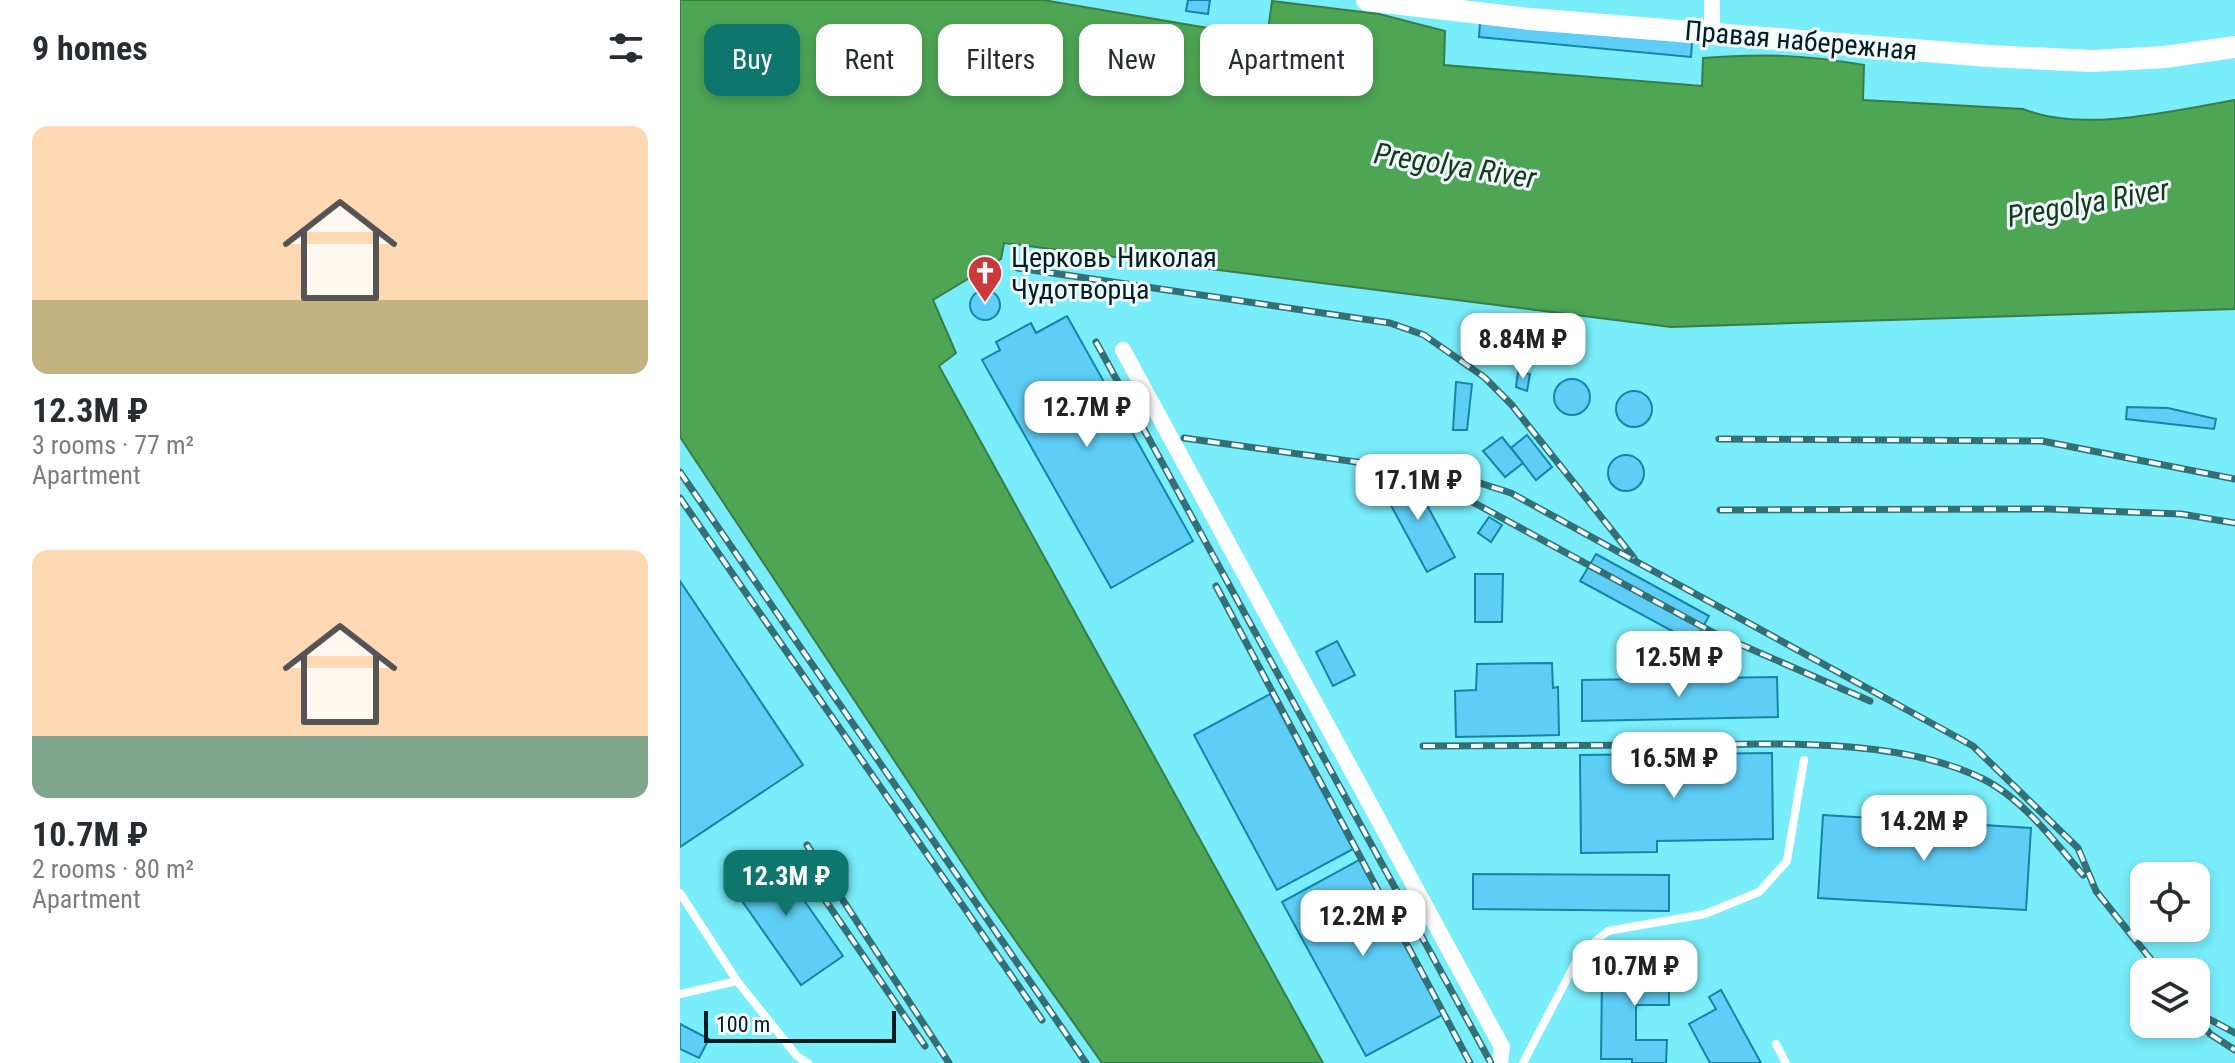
<!DOCTYPE html>
<html lang="en">
<head>
<meta charset="utf-8">
<style>
	body { margin:0; font-family:"Roboto Condensed",sans-serif; background:#f7f7f7; color:#2b2b33; height:100vh; display:flex; flex-direction:column; font-size:30px; white-space:nowrap }
	* { box-sizing:border-box; margin:0 }
	p { font-size:26px; color:#7c7c81 }
	.icon { flex:none; width:44px; height:44px; fill:none; stroke:currentColor; stroke-width:2; stroke-linecap:round; stroke-linejoin:round }
	.map { position:relative; flex:1; overflow:hidden }
	.sheet { display:flex; flex-direction:column; background:#fff; width:680px }
	.sheet>* { flex:none }
	.banner { position:absolute; left:24px; top:24px; width:760px; height:72px; display:flex; gap:16px }
	.controls { position:absolute; left:1450px; top:862px; display:grid; gap:16px }
	.controls a { display:grid; place-items:center; width:80px; height:80px; border-radius:16px; background:#fff; box-shadow:0 4px 12px #0003; font-size:40px }
	.scale { position:absolute; left:24px; bottom:20px; width:192px; box-sizing:border-box; padding-left:8px; border:4px solid #041d20; border-top:0; font-size:22px; line-height:28px; white-space:nowrap; color:#041d20; -webkit-text-stroke:6px #f1fbfd; paint-order:stroke }
	.price { position:absolute; translate:-50% -68px; padding:0 18px; border-radius:16px; background:#fff; color:#222; font-size:26px; line-height:52px; filter:drop-shadow(0 2px 4px #0008) }
	.price::after { content:''; position:absolute; left:50%; top:48px; width:24px; height:18px; margin-left:-12px; background:inherit; clip-path:polygon(0 0,100% 0,50% 100%) }
	.price.active { background:#0f766e; color:#fff }
	ul { padding:0; list-style:none }
	li { display:grid; align-content:center; gap:16px; height:424px; padding:0 32px }
	li span { display:grid; place-items:center; height:248px; border-radius:16px; color:#555 }
	li>.icon { margin-inline-start:auto }
	span .icon { width:144px; height:144px; fill:#fffc; stroke-width:1 }
	li b { font-size:34px }
	h2 { display:flex; justify-content:space-between; align-items:center; height:96px; padding:0 32px; font-size:34px }
	.chip { padding:0 28px; border-radius:16px; background:#fff; box-shadow:0 4px 12px #0003; font-size:28px; line-height:72px }
	.chip.active { background:#0f766e; color:#fff }
	main { display:flex; flex:1; min-height:0 }
	.map>svg:first-child { display:block }
	.water { fill:#4ea655; stroke:#387d45; stroke-width:2 }
	.building { fill:#5fcef6; stroke:#1086a9; stroke-width:2 }
	.lines { fill:none; stroke-linecap:round; stroke-linejoin:round }
	.lane { stroke:#fff; stroke-width:8 }
	.street { stroke:#fff; stroke-width:16 }
	.secondary { stroke:#fff; stroke-width:22 }
	.rail-casing { stroke:#326f76; stroke-width:7 }
	.rail { stroke:#f1fbfd; stroke-width:4; stroke-dasharray:12; stroke-linecap:butt }
	.labels { text-anchor:middle; stroke-width:6; stroke-linejoin:round; paint-order:stroke }
	.street-label { font-size:28px; fill:#041d20; stroke:#f1fbfd }
	.poi-label { font-size:28px; fill:#041d20; stroke:#f1fbfd; text-anchor:start }
	.water-label { font-size:30px; font-style:italic; fill:#163a19; stroke:#f1fbfd }
</style>
</head>
<body>
<main>
<section class="sheet">
<h2>9 homes<svg class="icon" aria-label="filters" viewBox="0 0 24 24"><path d="M4 7h16M4 17h16"/><circle cx="9" cy="7" r="2"/><circle cx="15" cy="17" r="2"/></svg></h2>
<ul>
<li><span style="background:linear-gradient(#ffd9b3 70%,#c2b280 0)"><svg class="icon" aria-label="home" viewBox="0 0 24 24"><path d="M3 11l9-7 9 7M6 9v11h12V9"/></svg></span><div><b>12.3M ₽</b><p>3 rooms · 77 m²</p><p>Apartment</p></div></li>
<li><span style="background:linear-gradient(#ffd9b3 75%,#7fa58c 0)"><svg class="icon" aria-label="home" viewBox="0 0 24 24"><path d="M3 11l9-7 9 7M6 9v11h12V9"/></svg></span><div><b>10.7M ₽</b><p>2 rooms · 80 m²</p><p>Apartment</p></div></li>
</ul>
</section>
<div class="map">
<svg width="1555" height="1063" viewBox="0 0 1555 1063">
	<rect width="100%" height="100%" fill="#79edfa"/>
	<path class="water" d="M0 0H363L587 38 592 1 699 14 765 31 764 65 1022 86 1023 58C1081 53 1126 55 1184 65L1183 100 1343 109C1403 133 1492 111 1555 100V309L991 327 324 243 321 259 253 300 276 353 259 366 643 1063H422L306 899 0 437Z"/>
	<g class="building">
		<path d="M508 0H530L528 14 506 11Z"/>
		<path d="M800 22 1012 42 1011 57 799 37Z"/>
		<circle cx="305" cy="305" r="15"/>
		<path d="M387 316 513 541 431 588 302 360 320 350 316 342 351 323 356 333Z"/>
		<path d="M838 372 850 374 847 391 836 387Z"/>
		<circle cx="892" cy="397" r="18"/>
		<path d="M776 382 792 384 787 430H773Z"/>
		<circle cx="954" cy="409" r="18"/>
		<path d="M1447 407 1488 408 1536 419 1534 429 1446 419Z"/>
		<path d="M847 435 872 467 856 480 831 448Z"/>
		<path d="M822 437 843 463 825 477 803 451Z"/>
		<circle cx="946" cy="473" r="18"/>
		<path d="M729 472 775 557 747 572 701 487Z"/>
		<path d="M809 517 822 525 811 542 798 533Z"/>
		<path d="M916 554 1029 616 1014 643 900 581Z"/>
		<path d="M795 574H823L822 622H795Z"/>
		<path d="M0 581 123 765 0 847Z"/>
		<path d="M657 641 675 675 653 686 636 652Z"/>
		<path d="M872 663 873 688 878 687 879 735 776 737 775 691 796 690 797 664Z"/>
		<path d="M1097 677 1098 717 902 721V680Z"/>
		<path d="M590 694 673 849 597 890 514 735Z"/>
		<path d="M1092 753 1093 839 977 841V852L901 853 900 755Z"/>
		<path d="M1143 815 1351 828 1346 910 1138 898Z"/>
		<path d="M90 852 163 956 121 985 48 881Z"/>
		<path d="M679 860 764 1014 686 1056 602 902Z"/>
		<path d="M793 874 989 875V911L793 909Z"/>
		<path d="M956 946 989 947V1005H956V1040H987L986 1063H952V1059H921L922 977H947V984H956Z"/>
		<path d="M1041 990 1081 1063H1030L1009 1024 1036 1009 1029 997Z"/>
		<path d="M0 1024 29 1039 19 1058 0 1049Z"/>
	</g>
	<g class="lines">
		<g class="lane">
			<path d="M0 893 57 981 117 1056 128 1063"/>
			<path d="M0 994 57 981"/>
			<path d="M1096 1044 1106 1063"/>
			<path d="M843 1063 900 954 928 931 1025 914 1079 892 1107 861 1124 760"/>
		</g>
		<g class="street">
			<path d="M1032 31V0"/>
			<path d="M443 350 822 1047 820 1063"/>
		</g>
		<path class="secondary" d="M687 0 850 19 1308 56 1412 61 1485 57 1555 47"/>
		<defs>
			<g id="rail">
				<path d="M338 268 710 323 744 335 804 377 831 404 954 558"/>
				<path d="M416 342 811 1063"/>
				<path d="M504 438 778 476 831 493 1293 746 1398 848 1416 891 1481 972"/>
				<path d="M1039 439 1362 441 1555 479"/>
				<path d="M0 472 406 1063"/>
				<path d="M741 474 1034 633 1190 701"/>
				<path d="M0 498 362 1020"/>
				<path d="M1040 510 1367 509 1501 514 1555 523"/>
				<path d="M536 586 790 1063"/>
				<path d="M743 746C828 746 913 745 998 745 1091 744 1219 737 1303 779 1342 798 1376 843 1403 875"/>
				<path d="M127 845 269 1063"/>
				<path d="M115 856 245 1046"/>
				<path d="M1516 1012 1555 1033"/>
				<path d="M1516 1016 1530 1034 1555 1050"/>
			</g>
		</defs>
		<use href="#rail" class="rail-casing"/>
		<use href="#rail" class="rail"/>
	</g>
	<defs>
		<symbol id="church-pin" viewBox="-11 -11 22 30"><path d="M0 17L-7.5 6A9.5 9.5 0 1 1 7.5 6Z" fill="#c93a3a" stroke="#f1fbfd"/><path d="M-1.2-6h2.4v3.5h3.3v2.4h-3.3V6h-2.4V-.1h-3.3v-2.4h3.3Z" fill="#fff"/></symbol>
	</defs>
	<g fill-rule="evenodd">
		<use href="#church-pin" x="285" y="253" width="40" height="54"/>
	</g>
	<g class="labels">
		<g class="street-label">
			<text transform="translate(1121 40) rotate(5)" y="10">Правая набережная</text>
		</g>
		<g class="poi-label">
			<text x="331" y="267">Церковь Николая<tspan x="331" dy="32">Чудотворца</tspan></text>
		</g>
		<g class="water-label">
			<text transform="translate(775 166) rotate(9)" y="10">Pregolya River</text>
			<text transform="translate(1408 203) rotate(-10)" y="10">Pregolya River</text>
		</g>
	</g>
</svg>
<div class="controls">
<a><svg class="icon" aria-label="locate" viewBox="0 0 24 24"><circle cx="12" cy="12" r="6"/><path d="M12 2v4M12 18v4M2 12h4M18 12h4"/></svg></a>
<a><svg class="icon" aria-label="layers" viewBox="0 0 24 24"><path d="M12 4l9 5-9 5-9-5zM3 14l9 5 9-5"/></svg></a>
</div>
<div class="scale">100 m</div>
<b class="price" style="left:843px;top:381px">8.84M ₽</b>
<b class="price" style="left:407px;top:449px">12.7M ₽</b>
<b class="price" style="left:738px;top:522px">17.1M ₽</b>
<b class="price" style="left:999px;top:699px">12.5M ₽</b>
<b class="price" style="left:994px;top:800px">16.5M ₽</b>
<b class="price" style="left:1244px;top:863px">14.2M ₽</b>
<b class="price active" style="left:106px;top:918px">12.3M ₽</b>
<b class="price" style="left:683px;top:958px">12.2M ₽</b>
<b class="price" style="left:955px;top:1008px">10.7M ₽</b>
<div class="banner">
<a class="chip active">Buy</a>
<a class="chip">Rent</a>
<a class="chip">Filters</a>
<a class="chip">New</a>
<a class="chip">Apartment</a>
</div>
</div>
</main>
</body>
</html>
